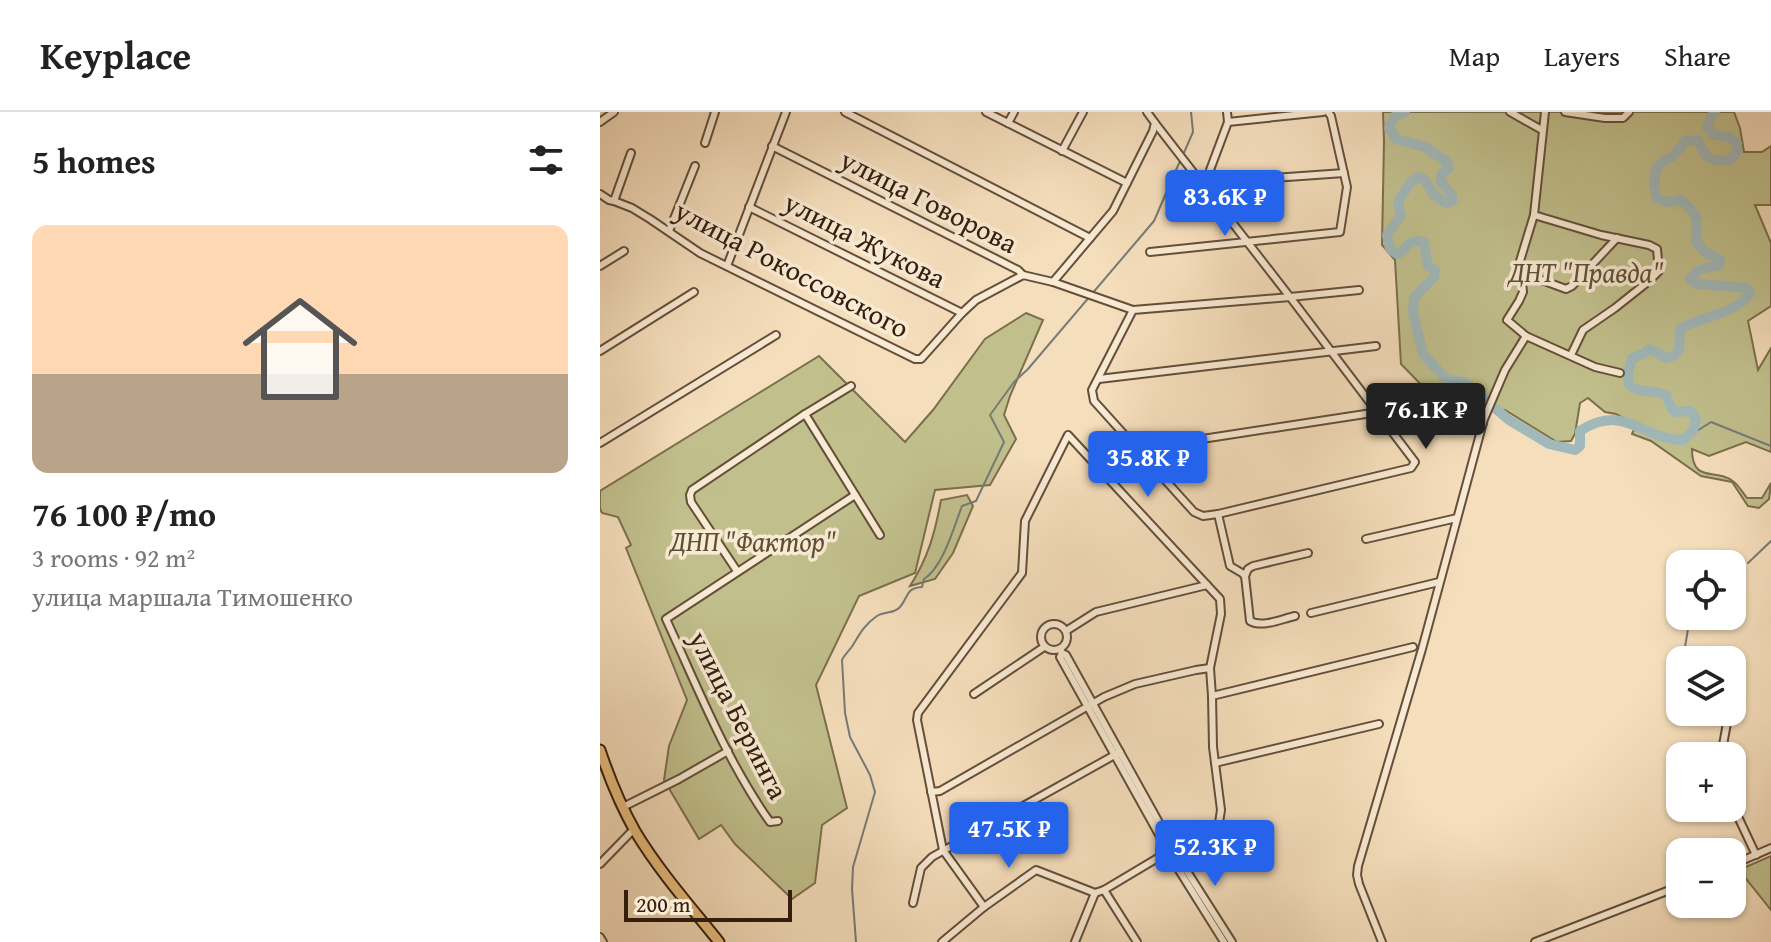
<!DOCTYPE html>
<html lang="en">
<head>
<meta charset="utf-8">
<style>
	body { margin:0; font-family:"Gentium Book Plus",serif; background:#f2f2f2; color:#222; height:100vh; display:flex; flex-direction:column; font-size:30px; white-space:nowrap }
	* { box-sizing:border-box; margin:0 }
	p { font-size:26px; color:#767676 }
	.icon { flex:none; width:44px; height:44px; fill:none; stroke:currentColor; stroke-width:2; stroke-linecap:round; stroke-linejoin:round }
	.map { position:relative; flex:1; overflow:hidden }
	.sheet { display:flex; flex-direction:column; background:#fff; width:600px }
	.sheet>* { flex:none }
	.buttons { position:absolute; left:1066px; top:438px; display:grid; gap:16px }
	.buttons a { display:grid; place-items:center; width:80px; height:80px; border-radius:16px; background:#fff; box-shadow:0 2px 6px #0004; font-size:40px }
	.scale { position:absolute; left:24px; bottom:20px; width:168px; box-sizing:border-box; padding-left:8px; border:4px solid #351e0e; border-top:0; font-size:22px; line-height:28px; white-space:nowrap; color:#351e0e; -webkit-text-stroke:6px #f8ead3; paint-order:stroke }
	.price { position:absolute; translate:-50% -68px; padding:0 18px; border-radius:8px; background:#2563eb; color:#fff; font-size:26px; line-height:52px; filter:drop-shadow(0 2px 4px #0008) }
	.price::after { content:''; position:absolute; left:50%; top:48px; width:24px; height:18px; margin-left:-12px; background:inherit; clip-path:polygon(0 0,100% 0,50% 100%) }
	.price.current { background:#222; color:#fff }
	ul { padding:0; list-style:none }
	li { display:grid; align-content:center; gap:16px; height:424px; padding:0 32px }
	li+li { border-top:2px solid #e0e0e0 }
	li span { display:grid; place-items:center; height:248px; border-radius:16px; color:#555 }
	li>.icon { margin-inline-start:auto }
	span .icon { width:144px; height:144px; fill:#fffc; stroke-width:1 }
	li b { font-size:34px }
	h2 { display:flex; justify-content:space-between; align-items:center; height:96px; padding:0 32px; font-size:34px }
	header { display:flex; align-items:center; gap:48px; box-sizing:border-box; height:112px; padding:0 40px; background:#fff; border-bottom:2px solid #e0e0e0 }
	header strong { font-size:38px }
	nav { display:flex; gap:44px; margin-inline-start:auto; font-size:28px }
	main { display:flex; flex:1; min-height:0 }
	.map>svg:first-child { display:block }
	.green { fill:#c1c08d; stroke:#7b6f4e; stroke-width:2 }
	.lines { fill:none; stroke-linecap:round; stroke-linejoin:round }
	.stream { stroke:#767b76; stroke-width:2 }
	.river { stroke:#a1b9bb; stroke-width:10 }
	.street-casing { stroke:#654e3a; stroke-width:10 }
	.primary-casing { stroke:#351e0e; stroke-width:13 }
	.street { stroke:#f8ead3; stroke-width:6 }
	.primary { stroke:#eabf7e; stroke-width:9 }
	.labels { text-anchor:middle; stroke-width:7; stroke-linejoin:round; paint-order:stroke }
	.street-label { font-size:28px; fill:#351e0e; stroke:#f8ead3 }
	.park-label { font-size:28px; font-style:italic; fill:#5f4f34; stroke:#f8ead3 }
</style>
</head>
<body>
<header>
<strong>Keyplace</strong>
<nav><a>Map</a><a>Layers</a><a>Share</a></nav>
</header>
<main>
<section class="sheet">
<h2>5 homes<svg class="icon" aria-label="filters" viewBox="0 0 24 24"><path d="M4 7h16M4 17h16"/><circle cx="9" cy="7" r="2"/><circle cx="15" cy="17" r="2"/></svg></h2>
<ul>
<li><span style="background:linear-gradient(#ffd9b3 60%,#b9a48a 0)"><svg class="icon" aria-label="home" viewBox="0 0 24 24"><path d="M3 11l9-7 9 7M6 9v11h12V9"/></svg></span><div><b>76 100 ₽/mo</b><p>3 rooms · 92 m²</p><p>улица маршала Тимошенко</p></div></li>
</ul>
</section>
<div class="map">
<svg width="1171" height="830" viewBox="0 0 1171 830">
	<rect width="100%" height="100%" fill="#f5debc"/>
	<filter id="stains"><feTurbulence type="fractalNoise" baseFrequency=".0025" numOctaves="4"/><feColorMatrix values="0 0 0 0 .2 0 0 0 0 .09 0 0 0 0 .02 0 0 0 .5 -.17"/></filter>
	<radialGradient id="worn" r=".72"><stop offset=".6" stop-color="#630" stop-opacity="0"/><stop offset="1" stop-color="#630" stop-opacity=".3"/></radialGradient>
	<g class="green">
		<path d="M783 0H1134L1140 16 1144 40H1162L1171 34V93H1155L1171 131V194L1148 209 1158 258 1171 236V340L1146 330 1109 344 1092 337C1092 373 1117 355 1134 370 1139 374 1143 381 1147 386H1162L1171 371 1169 387 1159 396 1148 394 1132 370 1101 364 1051 329 1032 322 1036 313 1016 302 1005 300 988 286 980 291 975 322 971 329 957 330 905 298 873 296 845 290 833 285 801 252 795 148 782 133 784 29Z"/>
		<path d="M426 201 443 208 410 284 404 303 416 327 390 373 335 378 315 461 259 484 216 573 247 696 222 713 215 771 192 787 135 732 121 713 99 727 64 668 69 634 87 588 26 436 31 433 18 405 2 401 0 397V379L219 244 305 330 333 298 385 227Z"/>
		<path d="M367 383 373 394 353 441 335 467 310 474C328 446 335 421 341 388Z"/>
		<path d="M1171 744V798L1139 758Z"/>
	</g>
	<g class="lines">
		<g class="stream">
			<path d="M583 43 593 20 591 0"/>
			<path d="M1083 328 1111 310 1171 334"/>
			<path d="M1148 451 1171 429"/>
			<path d="M1132 463 1141 457"/>
			<path d="M1088 548 1085 535 1090 505"/>
			<path d="M256 830 252 777 253 755 275 680 270 663 250 625 245 601 242 548C245 542 250 538 253 533 260 521 265 512 277 504 285 499 294 502 300 495 309 485 305 476 322 475L324 467C343 455 354 415 362 394L376 389 404 330 390 303 414 270 428 257 554 109 580 49"/>
		</g>
		<path class="river" d="M805 0 795 4 789 16 796 27 825 35 847 50 849 56 842 61 841 70 852 83V89L846 91 834 83 824 67 818 65 810 71 798 90 801 103 787 123 790 137 797 142C810 138 805 126 824 130L828 154 835 158 834 165 814 186 813 200 823 242 847 268 864 270 909 308 949 332 975 338 980 334V319C1025 290 1042 328 1083 328L1093 319 1096 306 1090 299 1075 300 1070 293 1066 283C1051 277 1040 282 1029 273L1028 262 1032 246 1043 242 1049 237 1055 239 1065 246 1073 244 1079 238 1080 217C1103 204 1136 202 1150 181L1146 176 1097 172 1090 167 1099 158 1119 153 1120 148 1105 140 1096 129 1097 106 1089 95 1080 88 1066 90 1057 86 1054 74 1056 56 1065 48 1073 45 1085 29 1098 28C1107 48 1108 49 1129 48L1137 41V31L1129 25 1114 23 1107 16 1111 5 1115 0"/>
		<defs>
			<g id="street">
				<path d="M245 0 490 126"/>
				<path d="M386 0 527 71"/>
				<path d="M910 0 942 18"/>
				<path d="M965 0 1005 6H1023L1029 0"/>
				<path d="M0 10 14 0"/>
				<path d="M628 10 723 0"/>
				<path d="M408 11 414 0"/>
				<path d="M555 11 690 185 759 178"/>
				<path d="M105 31 115 0"/>
				<path d="M172 34 418 158 423 163"/>
				<path d="M462 39 483 0"/>
				<path d="M604 74 616 70 744 61"/>
				<path d="M604 74 628 10 627 0"/>
				<path d="M0 82 9 88 14 89 31 41"/>
				<path d="M14 89 32 96 50 107 100 141 315 247H321L362 201 376 188 423 163 453 170 513 99 553 19 555 11 547 0"/>
				<path d="M149 95 362 201"/>
				<path d="M934 103 1001 123 1049 133 1057 137 1059 159 1049 169 1015 196 983 218 971 243"/>
				<path d="M69 119 95 54"/>
				<path d="M550 140 740 120 747 75 731 4 728 0"/>
				<path d="M0 154 24 139"/>
				<path d="M127 154 186 0"/>
				<path d="M920 160 966 177 972 174 1017 126"/>
				<path d="M453 170 533 198"/>
				<path d="M690 185 815 350 811 356 618 402 603 404 594 400 494 289 492 278 533 198Z"/>
				<path d="M926 224 995 255 1020 261"/>
				<path d="M0 239 94 180"/>
				<path d="M499 267 776 234"/>
				<path d="M205 302 280 423"/>
				<path d="M0 331 176 223"/>
				<path d="M537 337 824 293 854 297 883 311"/>
				<path d="M618 402 630 454 642 461 645 464"/>
				<path d="M766 427 857 406"/>
				<path d="M137 459 91 390 90 383 92 378 205 302 251 274"/>
				<path d="M711 501 839 470"/>
				<path d="M695 504C681 507 663 516 650 509L645 464 648 457 653 454 708 441"/>
				<circle cx="454" cy="525" r="13"/>
				<path d="M466 519 496 500 607 473"/>
				<path d="M460 537 462 541 466 543 567 725 565 728"/>
				<path d="M462 541 460 545 562 728 565 730"/>
				<path d="M374 582 444 535"/>
				<path d="M612 584 813 535"/>
				<path d="M1132 585V583"/>
				<path d="M1121 644 1129 600"/>
				<path d="M615 651 779 612"/>
				<path d="M331 680 340 679 504 585 535 572 596 558 610 556"/>
				<path d="M1132 692 1156 743"/>
				<path d="M23 695 79 667 128 639"/>
				<path d="M178 709 170 710C126 648 98 576 66 507L255 383"/>
				<circle cx="571" cy="739" r="11"/>
				<path d="M578 751 577 755 624 830"/>
				<path d="M0 752 34 717"/>
				<path d="M578 752 583 753 632 830"/>
				<path d="M1132 753 1171 736"/>
				<path d="M504 778 537 830"/>
				<path d="M495 781 504 778 561 744"/>
				<path d="M313 791 321 756 332 745 520 640"/>
				<path d="M384 795 343 738 317 608 318 601 422 461 425 409 468 323 620 487 621 502 610 556 612 584 613 635 621 698 619 711"/>
				<path d="M0 825 3 830"/>
				<path d="M342 830 384 795 436 758 495 781"/>
				<path d="M475 830 495 781"/>
				<path d="M782 830 759 772 757 763 758 754 822 537 884 307 905 258 926 224 907 208 919 189 923 180 920 149 934 103 945 0"/>
				<path d="M935 830 1080 774"/>
			</g>
			<path id="primary" d="M0 638C9 665 21 694 35 719 59 759 90 794 119 830"/>
		</defs>
		<use href="#street" class="street-casing"/>
		<use href="#primary" class="primary-casing"/>
		<use href="#street" class="street"/>
		<use href="#primary" class="primary"/>
	</g>
	<g class="labels">
		<g class="street-label">
			<text transform="translate(329 89) rotate(27)" y="10">улица Говорова</text>
			<text transform="translate(265 128) rotate(27)" y="10">улица Жукова</text>
			<text transform="translate(192 157) rotate(28)" y="10">улица Рокоссовского</text>
			<text transform="translate(139 603) rotate(63)" y="10">улица Беринга</text>
		</g>
		<g class="park-label">
			<text x="986" y="170">ДНТ "Правда"</text>
			<text x="153" y="439">ДНП "Фактор"</text>
		</g>
	</g>
	<rect width="100%" height="100%" filter="url(#stains)"/>
	<rect width="100%" height="100%" fill="url(#worn)"/>
</svg>
<div class="buttons">
<a><svg class="icon" aria-label="locate" viewBox="0 0 24 24"><circle cx="12" cy="12" r="6"/><path d="M12 2v4M12 18v4M2 12h4M18 12h4"/></svg></a>
<a><svg class="icon" aria-label="layers" viewBox="0 0 24 24"><path d="M12 4l9 5-9 5-9-5zM3 14l9 5 9-5"/></svg></a>
<a>+</a>
<a>−</a>
</div>
<div class="scale">200 m</div>
<b class="price" style="left:625px;top:126px">83.6K ₽</b>
<b class="price current" style="left:826px;top:339px">76.1K ₽</b>
<b class="price" style="left:548px;top:387px">35.8K ₽</b>
<b class="price" style="left:409px;top:758px">47.5K ₽</b>
<b class="price" style="left:615px;top:776px">52.3K ₽</b>
</div>
</main>
</body>
</html>
